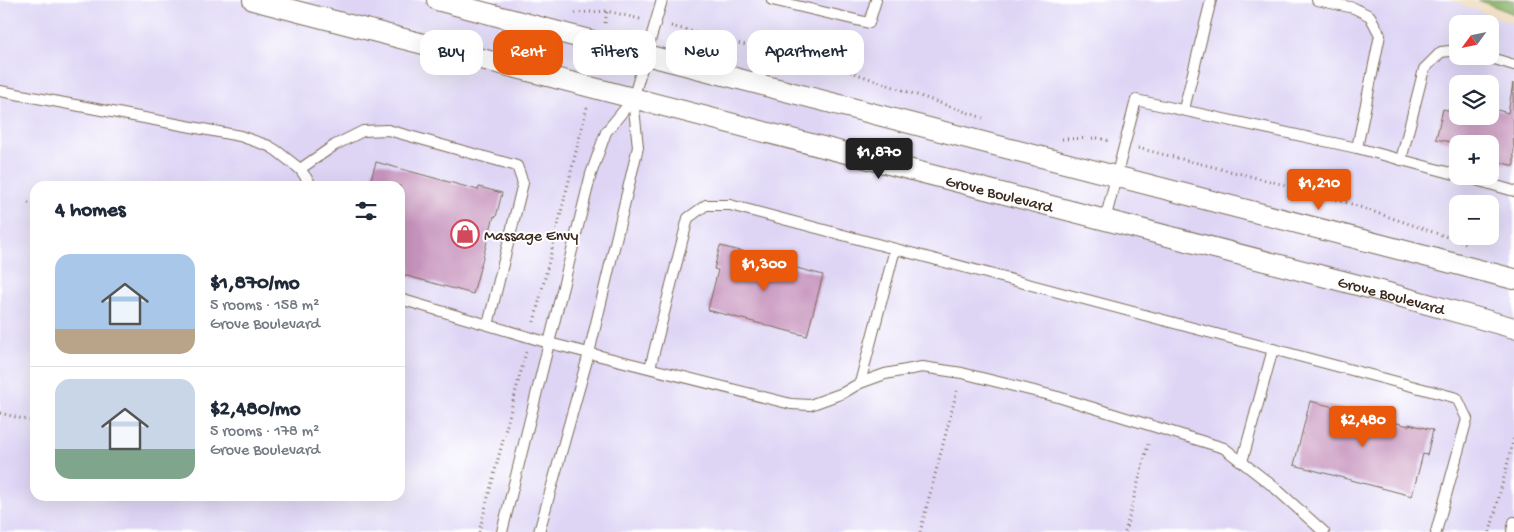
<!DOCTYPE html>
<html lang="en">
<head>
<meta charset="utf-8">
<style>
	body { margin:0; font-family:"Gochi Hand",sans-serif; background:#f6f6f7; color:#1f2937; height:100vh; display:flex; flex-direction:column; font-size:19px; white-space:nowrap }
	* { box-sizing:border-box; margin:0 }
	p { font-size:16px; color:#747a83 }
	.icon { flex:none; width:28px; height:28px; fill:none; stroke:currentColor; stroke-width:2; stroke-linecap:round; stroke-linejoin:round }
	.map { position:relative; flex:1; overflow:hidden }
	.sheet { position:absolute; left:30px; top:181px; width:375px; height:320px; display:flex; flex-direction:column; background:#fff; border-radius:15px; box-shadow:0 5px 20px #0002 }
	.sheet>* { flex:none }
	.guide { position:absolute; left:420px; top:30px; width:475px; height:45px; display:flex; gap:10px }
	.needle { width:32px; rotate:237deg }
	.controls { position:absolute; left:1449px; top:15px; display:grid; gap:10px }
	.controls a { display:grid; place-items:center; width:50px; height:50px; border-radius:10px; background:#fff; box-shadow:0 5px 20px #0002; font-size:25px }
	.price { position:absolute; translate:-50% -42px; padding:0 11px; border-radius:5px; background:#ea580c; color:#fff; font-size:16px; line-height:32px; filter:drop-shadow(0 1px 2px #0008) }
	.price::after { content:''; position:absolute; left:50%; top:30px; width:15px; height:11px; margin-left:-8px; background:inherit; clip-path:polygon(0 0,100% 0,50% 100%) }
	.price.current { background:#222; color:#fff }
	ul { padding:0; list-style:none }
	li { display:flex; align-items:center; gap:15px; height:125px; padding:0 25px }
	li+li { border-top:1px solid #e0e1e3 }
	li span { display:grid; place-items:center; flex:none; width:140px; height:100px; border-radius:15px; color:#555 }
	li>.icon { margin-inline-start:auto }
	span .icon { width:60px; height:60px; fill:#fffc; stroke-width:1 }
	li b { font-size:21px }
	h2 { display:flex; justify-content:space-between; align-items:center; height:60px; padding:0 25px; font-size:21px }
	.pill { padding:0 18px; border-radius:15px; background:#fff; box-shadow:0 5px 20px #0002; font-size:18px; line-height:45px }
	.pill.current { background:#ea580c; color:#fff }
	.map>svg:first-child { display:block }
	.built { fill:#ded5f5; fill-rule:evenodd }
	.forest { fill:#8ab56c; stroke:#627045 }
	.building { fill:#c794bd }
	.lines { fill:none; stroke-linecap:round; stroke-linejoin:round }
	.service-casing { stroke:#7a6956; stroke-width:12 }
	.minor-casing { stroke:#7a6956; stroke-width:22 }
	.path { stroke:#7a6956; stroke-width:3; stroke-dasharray:1 4; stroke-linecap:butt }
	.service { stroke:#fff; stroke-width:10 }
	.minor { stroke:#fff; stroke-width:20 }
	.labels { text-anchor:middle; stroke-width:4; stroke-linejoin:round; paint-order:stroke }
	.street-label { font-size:16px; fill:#3b2a1e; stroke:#fff }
	.poi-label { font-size:16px; fill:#3b2a1e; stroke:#fff; text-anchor:start }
</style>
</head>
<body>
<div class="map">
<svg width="1514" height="532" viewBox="0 0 1514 532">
	<rect width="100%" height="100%" fill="#fff"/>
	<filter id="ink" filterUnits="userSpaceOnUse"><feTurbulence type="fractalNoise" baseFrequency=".02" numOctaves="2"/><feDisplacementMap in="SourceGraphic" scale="10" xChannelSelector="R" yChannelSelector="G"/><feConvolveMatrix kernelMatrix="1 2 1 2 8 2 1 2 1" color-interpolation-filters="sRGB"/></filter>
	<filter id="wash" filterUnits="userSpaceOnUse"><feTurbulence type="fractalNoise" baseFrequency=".0096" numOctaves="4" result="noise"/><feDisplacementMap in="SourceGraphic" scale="20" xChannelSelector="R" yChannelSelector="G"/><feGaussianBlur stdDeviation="1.12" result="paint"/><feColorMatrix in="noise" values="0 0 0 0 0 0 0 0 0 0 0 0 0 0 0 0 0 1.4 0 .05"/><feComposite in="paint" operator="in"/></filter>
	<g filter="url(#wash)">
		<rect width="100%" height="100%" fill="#f0debf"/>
		<path class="built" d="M0 0H1449L1514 24V532H0ZM1458 24H1490V56H1458ZM1458 84H1490V116H1458ZM1458 144H1490V176H1458ZM35 186H400V496H35ZM1458 204H1490V236H1458Z"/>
		<path class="forest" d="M1478 0H1514V14Z"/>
		<g id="blocks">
			<g class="building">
				<path d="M1513 83 1514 166 1496 161 1494 165 1490 164V144H1460L1436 139 1443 109 1455 112 1458 107V116H1490V108L1508 113Z"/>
				<path d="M376 162 478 190 479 187 502 193 496 217 494 216 473 294 400 274V186H369Z"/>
				<path d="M720 246 745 252 744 254 823 275 807 336 708 310 718 270 714 269Z"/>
				<path d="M1310 401 1409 426V424L1433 430 1427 455 1423 454 1412 496 1294 465Z"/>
			</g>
		</g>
	</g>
	<g filter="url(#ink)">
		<use href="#blocks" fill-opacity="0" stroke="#7a6956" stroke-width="1"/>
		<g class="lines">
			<defs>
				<g id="service">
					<path d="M772 0 869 23 876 0"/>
					<path d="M1317 0 1354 8 1370 16 1380 35 1357 148"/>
					<path d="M1485 56 1514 65"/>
					<path d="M0 91 240 136 269 146 277 151 300 169 312 186"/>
					<path d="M633 99 662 0"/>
					<path d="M1184 109 1211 0"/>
					<path d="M1401 160 1424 69 1441 52 1458 50"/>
					<path d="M300 169 335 145 363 131 388 130 517 166 523 183 488 325"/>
					<path d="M1462 176 1514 191"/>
					<path d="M1105 220 1136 100 1357 148 1458 175"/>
					<path d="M400 299 549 343 791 404 810 405 843 393 860 383 885 374 922 367 962 373 1058 397 1224 448 1274 487 1324 532"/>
					<path d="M650 368 688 218 706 205H730L1457 398 1467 419 1436 532"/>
					<path d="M860 383 895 249"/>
					<path d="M1242 462 1273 349"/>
					<path d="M502 532 591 174 606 132 633 99 638 147 589 353 539 532"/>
					<path d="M1512 532 1514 522"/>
				</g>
				<g id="minor">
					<path id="s1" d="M253 0 1377 290 1514 328"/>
					<path d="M437 0 646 55 1514 279"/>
				</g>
			</defs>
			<use href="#service" class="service-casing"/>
			<use href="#minor" class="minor-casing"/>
			<g class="path">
				<path d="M575 13 607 11 640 19"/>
				<path d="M605 23 607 11"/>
				<path d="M671 26 851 72 983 118"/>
				<path d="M1062 139 1097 138 1110 141"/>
				<path d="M1138 148 1289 186 1348 203 1465 243"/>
				<path d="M28 203 35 205"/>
				<path d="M534 322 587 107"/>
				<path d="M0 413 35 422"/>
				<path d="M479 532 526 352"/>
				<path d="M920 532 958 387"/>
				<path d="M1125 532 1149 441"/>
				<path d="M1490 532 1514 438"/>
			</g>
			<use href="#service" class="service"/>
			<use href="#minor" class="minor"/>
		</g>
	</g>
	<defs>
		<symbol id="shop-ring" viewBox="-11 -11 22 22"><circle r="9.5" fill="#fff" stroke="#d1495b" stroke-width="1.5"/><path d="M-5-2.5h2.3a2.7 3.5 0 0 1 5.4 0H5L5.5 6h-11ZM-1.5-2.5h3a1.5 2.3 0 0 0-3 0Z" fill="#d1495b"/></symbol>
	</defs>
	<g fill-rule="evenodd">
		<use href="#shop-ring" x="449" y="218" width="32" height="32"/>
	</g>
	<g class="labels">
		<g class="street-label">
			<text dy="6" stroke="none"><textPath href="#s1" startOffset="771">Grove Boulevard</textPath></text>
			<text dy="6" stroke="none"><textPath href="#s1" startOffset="1176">Grove Boulevard</textPath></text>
		</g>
		<g class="poi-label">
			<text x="484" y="240">Massage Envy</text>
		</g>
	</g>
</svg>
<div class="controls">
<a><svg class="needle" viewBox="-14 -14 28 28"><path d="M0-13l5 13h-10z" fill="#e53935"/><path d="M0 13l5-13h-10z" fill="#747a83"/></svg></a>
<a><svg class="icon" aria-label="layers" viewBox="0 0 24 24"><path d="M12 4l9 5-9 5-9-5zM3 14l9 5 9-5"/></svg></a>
<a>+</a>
<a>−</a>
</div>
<b class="price current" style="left:879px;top:180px">$1,870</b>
<b class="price" style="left:1319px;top:211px">$1,210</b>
<b class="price" style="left:764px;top:292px">$1,300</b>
<b class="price" style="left:1363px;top:448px">$2,480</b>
<div class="guide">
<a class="pill">Buy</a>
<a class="pill current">Rent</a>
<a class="pill">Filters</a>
<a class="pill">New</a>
<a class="pill">Apartment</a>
</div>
<section class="sheet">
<h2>4 homes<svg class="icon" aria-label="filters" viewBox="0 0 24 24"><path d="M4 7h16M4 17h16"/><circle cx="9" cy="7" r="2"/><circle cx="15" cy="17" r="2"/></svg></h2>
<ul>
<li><span style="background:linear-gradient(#a9c7e8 75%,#b9a48a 0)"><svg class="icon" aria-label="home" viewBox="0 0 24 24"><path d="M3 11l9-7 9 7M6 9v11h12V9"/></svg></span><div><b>$1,870/mo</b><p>5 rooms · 158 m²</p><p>Grove Boulevard</p></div></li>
<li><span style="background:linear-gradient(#c9d6e8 70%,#7fa58c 0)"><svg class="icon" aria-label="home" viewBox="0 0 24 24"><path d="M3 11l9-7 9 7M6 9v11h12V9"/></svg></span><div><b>$2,480/mo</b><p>5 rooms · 178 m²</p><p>Grove Boulevard</p></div></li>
</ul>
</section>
</div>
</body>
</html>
